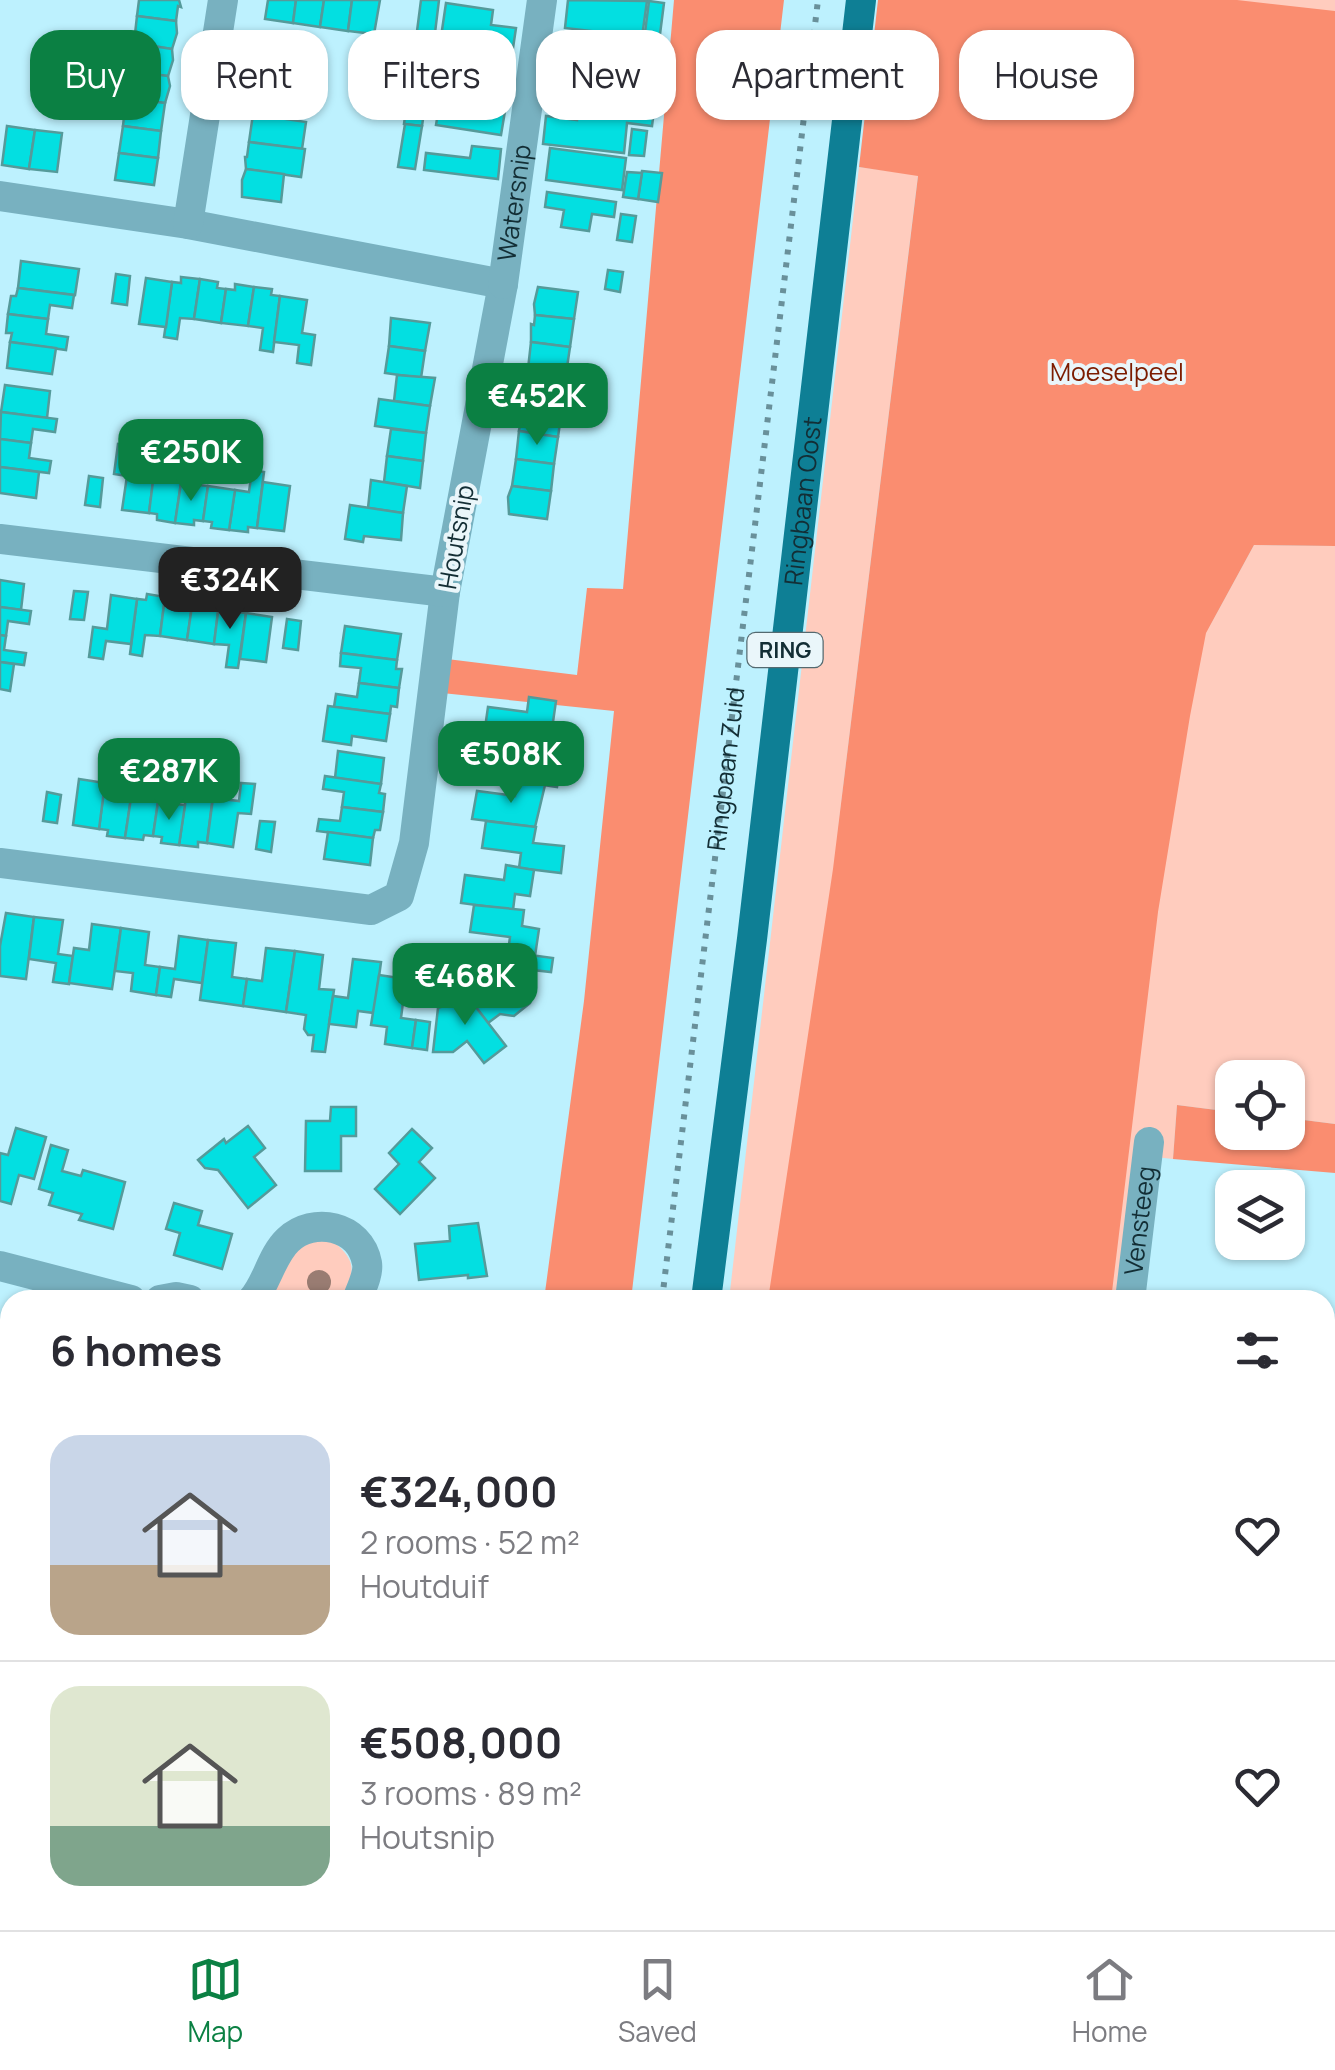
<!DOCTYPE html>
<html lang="en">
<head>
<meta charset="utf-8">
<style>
	body { margin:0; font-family:Manrope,sans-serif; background:#f7f7f7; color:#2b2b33; height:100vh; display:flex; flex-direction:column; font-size:38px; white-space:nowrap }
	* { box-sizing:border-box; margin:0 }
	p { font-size:32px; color:#7c7c81 }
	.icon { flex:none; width:55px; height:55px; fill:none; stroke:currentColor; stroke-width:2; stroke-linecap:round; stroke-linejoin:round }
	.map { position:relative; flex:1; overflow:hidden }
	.drawer { position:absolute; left:0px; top:1290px; width:1335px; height:640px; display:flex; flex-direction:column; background:#fff; border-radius:30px 30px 0 0; box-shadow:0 2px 8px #0004 }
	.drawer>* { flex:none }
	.guide { position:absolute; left:30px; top:30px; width:1275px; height:90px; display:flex; gap:20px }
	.fabs { position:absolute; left:1215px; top:1060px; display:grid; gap:20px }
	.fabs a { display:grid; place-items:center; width:90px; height:90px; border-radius:20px; background:#fff; box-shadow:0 2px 8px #0004; font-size:50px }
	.price { position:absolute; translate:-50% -85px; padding:0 22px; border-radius:20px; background:#0b8043; color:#fff; font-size:32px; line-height:65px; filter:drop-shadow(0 2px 5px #0008) }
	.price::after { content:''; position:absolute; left:50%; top:60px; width:30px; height:22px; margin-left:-15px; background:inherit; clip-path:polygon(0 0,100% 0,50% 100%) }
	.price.active { background:#222; color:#fff }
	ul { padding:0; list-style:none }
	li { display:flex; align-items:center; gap:30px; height:250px; padding:0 50px }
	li+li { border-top:2px solid #e1e1e2 }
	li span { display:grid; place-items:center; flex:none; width:280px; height:200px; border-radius:30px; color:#555 }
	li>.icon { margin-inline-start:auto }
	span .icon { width:120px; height:120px; fill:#fffc; stroke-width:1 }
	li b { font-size:42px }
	h2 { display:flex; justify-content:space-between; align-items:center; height:120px; padding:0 50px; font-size:42px }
	.chip { padding:0 35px; border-radius:30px; background:#fff; box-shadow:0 2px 8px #0004; font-size:35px; line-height:90px }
	.chip.active { background:#0b8043; color:#fff }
	.tab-bar { display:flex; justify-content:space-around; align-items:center; height:140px; border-top:2px solid #e1e1e2; background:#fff; font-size:28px; color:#7c7c81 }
	.tab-bar a { display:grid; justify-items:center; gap:5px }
	.tab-bar .active { color:#0b8043 }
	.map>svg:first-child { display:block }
	.green { fill:#ffccbe }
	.forest { fill:#fa8d70 }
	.building { fill:#03dfe1; stroke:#559a9a; stroke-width:2.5 }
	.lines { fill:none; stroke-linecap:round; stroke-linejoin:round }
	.path { stroke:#69909a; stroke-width:6; stroke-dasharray:5 8; stroke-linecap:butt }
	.minor { stroke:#78b1c0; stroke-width:30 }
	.major { stroke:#0e7f95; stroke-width:30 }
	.tree { fill:#997c72 }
	.labels { text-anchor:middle; stroke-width:8; stroke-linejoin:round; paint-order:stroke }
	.shield { fill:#eaf6fa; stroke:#546a70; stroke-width:2.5 }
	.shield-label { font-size:22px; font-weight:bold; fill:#132e35 }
	.street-label { font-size:25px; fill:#132e35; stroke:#eaf6fa }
	.park-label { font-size:25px; fill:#7c1c00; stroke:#eaf6fa }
</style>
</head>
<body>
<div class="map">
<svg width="1335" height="1930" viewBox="0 0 1335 1930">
	<rect width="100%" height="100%" fill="#bdf1fe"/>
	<g class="green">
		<path d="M937 0H1335V541L1253 542 1207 631 1254 545 1335 546V1124L1288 1118V1078H1232V1112L1177 1105 1173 1159 1137 1155 1122 1300H729L859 167 918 175 836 845 916 227Z"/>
		<path d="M332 1240C359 1264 353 1268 344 1300H269L296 1250 307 1241Z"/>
	</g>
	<g class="forest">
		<path d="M674 0H784L631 1300H544L584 1001 614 711 442 693 447 659 577 675 587 588 623 589Z"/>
		<path d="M878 0H1237L1335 11V546L1254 545 1206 633 1190 716 1158 912 1111 1300H768L833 869 918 176 859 167Z"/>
		<path d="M1177 1105 1232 1112V1132H1288V1118L1335 1124V1173L1173 1159Z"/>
		<path d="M252 1920H368L359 1930H242Z"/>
		<path d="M539 1920H653L646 1930H533Z"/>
		<path d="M1093 1920H1230L1246 1930H1122Z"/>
	</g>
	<g class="building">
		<path d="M139 0H179L181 7 178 6 176 21 137 16Z"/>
		<path d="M268 0H296L293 23 265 19Z"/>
		<path d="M296 0H324L320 27 293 23Z"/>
		<path d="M324 0H352L348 31 320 27Z"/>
		<path d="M352 0H380L374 34 348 31Z"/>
		<path d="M421 0H439L434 41 416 39Z"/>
		<path d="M568 0 647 1 642 37 565 28Z"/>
		<path d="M649 1 664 3 659 42 644 40Z"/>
		<path d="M446 3 493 10 491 25 516 28 513 48 441 37Z"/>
		<path d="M137 16 176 21 177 33 172 49 134 43Z"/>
		<path d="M564 32 643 43 637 77 611 73 608 93 585 89 588 71 559 67Z"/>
		<path d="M416 39 434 41 430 68 411 65Z"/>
		<path d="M134 43 172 49 173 60 168 76 130 71Z"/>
		<path d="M644 43 659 45 653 86 638 84Z"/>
		<path d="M449 49 511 57 508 86 445 79Z"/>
		<path d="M366 63 391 66 385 104 360 100Z"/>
		<path d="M130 71 168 76 170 86 165 103 126 98Z"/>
		<path d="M410 82 428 84 422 126 404 124Z"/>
		<path d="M256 86 295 92 292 120 253 114Z"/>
		<path d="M442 89 507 99 501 135 436 125Z"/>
		<path d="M579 95 655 103 652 126 627 123 624 153 543 144 546 116 577 120Z"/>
		<path d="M126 98 165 103 161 131 123 126Z"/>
		<path d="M253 114 306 122 302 149 249 142Z"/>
		<path d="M405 124 422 126 415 169 398 167Z"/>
		<path d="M7 126 35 130 29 169 2 165Z"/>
		<path d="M123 126 161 131 158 158 119 153Z"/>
		<path d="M632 129 647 131 644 156 629 155Z"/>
		<path d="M35 130 62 133 57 172 29 169Z"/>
		<path d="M249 142 305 149 301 177 246 169 245 157H247Z"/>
		<path d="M472 146 501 149 498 179 424 170 426 153 470 158Z"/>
		<path d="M550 148 626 158 622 190 546 180Z"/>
		<path d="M119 153 158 158 154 185 115 180Z"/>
		<path d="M246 169 284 174 281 202 242 197V180Z"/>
		<path d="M642 171 662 173 658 202 638 199Z"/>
		<path d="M627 172 642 173 638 199 623 197Z"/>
		<path d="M547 192 616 202 614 217 592 214 589 231 561 227 564 210 545 207Z"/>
		<path d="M621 214 636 216 632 242 617 240Z"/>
		<path d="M21 261 79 269 75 295 18 288Z"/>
		<path d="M608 270 623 272 620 292 605 289Z"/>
		<path d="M116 274 130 276 127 305 112 303Z"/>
		<path d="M181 277 200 279 194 319 180 318 177 339 164 337 172 282 181 283Z"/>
		<path d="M146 278 172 282 166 327 139 324Z"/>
		<path d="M200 279 218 282 217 288 226 289 221 323 194 319Z"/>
		<path d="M235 284 254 287 248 326 221 323 226 289 235 290Z"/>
		<path d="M254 287 272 289 271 295 280 296 273 352 260 350 263 328 248 326Z"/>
		<path d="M538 287 578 292 574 319 535 315 534 304Z"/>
		<path d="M18 288 74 295 72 308 50 305 48 319 8 314 11 296H16Z"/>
		<path d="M280 296 307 300 302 333 315 335 311 365 297 363 299 345 274 342Z"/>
		<path d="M8 314 48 319 46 334 68 337 66 350 10 342 12 333H6Z"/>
		<path d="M535 315 574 319 570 347 531 342V324L534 325Z"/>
		<path d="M391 318 430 323 425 351 389 346Z"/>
		<path d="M10 342 56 348 52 374 7 368Z"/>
		<path d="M531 342 570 347 566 374 528 369Z"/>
		<path d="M389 346 425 351 421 378 385 373Z"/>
		<path d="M528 369 566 374 563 402 524 397 526 380H524Z"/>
		<path d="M397 375 435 378 430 406 394 401Z"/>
		<path d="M5 385 50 391 47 418 1 412Z"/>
		<path d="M379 399 430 406 426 433 375 426Z"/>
		<path d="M523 404 562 409 558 437 519 431Z"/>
		<path d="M1 412 57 419 55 432 33 429 31 443 0 439Z"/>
		<path d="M391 429 426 433 423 461 387 456Z"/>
		<path d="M519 431 558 437 554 464 516 459Z"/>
		<path d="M0 439 31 443 29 458 51 461 49 473 0 467Z"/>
		<path d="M118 444 157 452 149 513 122 510 127 476 114 474Z"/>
		<path d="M387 456 423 461 420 488 384 482Z"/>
		<path d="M156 457 169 459 166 481 181 483 175 523 157 520V514L149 513Z"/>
		<path d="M516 459 554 464 551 491 512 486Z"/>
		<path d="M0 467 39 472 36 498 0 493Z"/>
		<path d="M252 470 264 472 257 528 248 527V532L229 530 235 490 249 492Z"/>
		<path d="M89 476 103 478 100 507 85 505Z"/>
		<path d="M371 480 407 486 403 513 368 508Z"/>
		<path d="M263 482 290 486 284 531 257 528Z"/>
		<path d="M181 483 208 486 203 521 194 520V525L175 523Z"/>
		<path d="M208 486 235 490 229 530 211 528 212 522 203 521Z"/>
		<path d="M512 486 551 491 547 519 509 514 508 497Z"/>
		<path d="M350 505 403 513 401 540 364 536 363 542 345 539Z"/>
		<path d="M0 580 24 584 21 610 0 607Z"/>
		<path d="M74 591 88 592 84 620 70 619Z"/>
		<path d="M147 594 165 597 160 636 145 635 142 656 130 654 137 599 146 600Z"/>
		<path d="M111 595 137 599 131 644 106 641 103 659 89 657 93 627 107 629Z"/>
		<path d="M165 597 184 599 183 605 192 606 187 640 160 636Z"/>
		<path d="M201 601 219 604 214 644 187 640 192 606 200 607Z"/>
		<path d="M219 604 238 607 237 612 246 613 238 668 226 667 229 645 214 644Z"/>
		<path d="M0 607 31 611 29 624 8 621 6 636 0 635Z"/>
		<path d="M246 613 272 617 266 662 240 659Z"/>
		<path d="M287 619 301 621 298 650 283 648Z"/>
		<path d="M345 626 401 634 397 660 341 653Z"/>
		<path d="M0 635 6 636 4 650 26 653 24 665 0 662Z"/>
		<path d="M341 653 397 660 396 669H402L399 688 359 683 361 668 340 666Z"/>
		<path d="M0 662 14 664 10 691 0 689Z"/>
		<path d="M359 683 399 688 397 707 391 706 390 714 334 707 336 694 357 697Z"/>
		<path d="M529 697 556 701 550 743 484 735 488 707 527 712Z"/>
		<path d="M328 706 390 714 386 741 352 736 351 745 323 741Z"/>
		<path d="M497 737 547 742 545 758 561 761 557 787 530 783 532 769 493 764Z"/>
		<path d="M338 751 384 758 381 784 335 778Z"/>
		<path d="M106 773 119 774 116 796 131 798 125 838 107 836 108 830 99 829Z"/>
		<path d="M325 776 381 784 379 793 385 794 383 812 342 807 344 792 323 789Z"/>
		<path d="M79 779 105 783 99 829 73 825Z"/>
		<path d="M517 781 545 785 535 827 472 819 477 791 515 796Z"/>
		<path d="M188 783 214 787 207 843 198 842V847L179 845Z"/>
		<path d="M241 783 255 784 251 814 238 813 233 847 207 843 213 798 239 801Z"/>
		<path d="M47 792 61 795 57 823 43 821Z"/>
		<path d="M131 798 158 802 153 836 144 835 143 840 125 838Z"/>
		<path d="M158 802 185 805 179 845 161 843 162 837 153 836Z"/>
		<path d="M342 807 383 812 380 830H375L373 838 317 831 319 819 340 821Z"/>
		<path d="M260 821 275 822 271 852 256 849Z"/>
		<path d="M486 821 536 827 533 843 564 846 561 873 519 868 521 853 482 848Z"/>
		<path d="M328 832 373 838 370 865 324 859Z"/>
		<path d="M506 865 534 870 530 896 515 894 513 910 461 903 465 875 504 880Z"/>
		<path d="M474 905 524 910 522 926 539 929 535 956 508 952 510 937 470 932Z"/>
		<path d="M6 913 34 917 26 979 0 976V946Z"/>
		<path d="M34 917 63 920 58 954 73 956 69 984 53 982 56 963 29 959Z"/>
		<path d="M92 924 121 928 112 989 69 983 74 948 89 950Z"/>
		<path d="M121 928 149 932 145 965 160 967 156 995 131 991 133 973 115 971Z"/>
		<path d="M179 936 208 940 202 983 174 979 171 997 156 995 160 967 175 969Z"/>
		<path d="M208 940 236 943 232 977 247 979 243 1006 200 1000Z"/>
		<path d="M266 948 295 951 286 1012 243 1006 247 979 262 981Z"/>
		<path d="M295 951 323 955 319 989 334 990 325 1052 312 1051 314 1035H308L304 1029 306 1015 286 1012Z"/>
		<path d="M508 952 553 958 551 972 506 967Z"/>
		<path d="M353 959 381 962 374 1013 358 1011 356 1027 329 1024 333 996 348 998Z"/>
		<path d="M479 966 503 997 512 990 513 978 533 981 530 1003 514 1016 500 1014 488 1023 457 983Z"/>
		<path d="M379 975 406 979 401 1018 416 1020 412 1048 385 1044 387 1027 371 1025Z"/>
		<path d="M458 984 506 1046 484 1063 467 1041 453 1052H433L438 1008 451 1003 446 993Z"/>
		<path d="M416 1020 430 1022 427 1050 412 1048Z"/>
		<path d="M331 1107H356V1136H341V1171H305L306 1121H330Z"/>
		<path d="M248 1126 265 1148 254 1157 276 1185 248 1208 218 1170 205 1168 198 1160 224 1139 226 1143Z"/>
		<path d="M16 1128 46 1137 34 1179 19 1175 11 1204 0 1201V1153L8 1155Z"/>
		<path d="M412 1129 432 1148 419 1162 435 1178 400 1214 375 1189 399 1164 389 1153Z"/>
		<path d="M51 1145 68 1150 62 1171 81 1176 83 1170 125 1182 113 1229 79 1220 82 1214 49 1205 53 1193 39 1189Z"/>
		<path d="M174 1203 202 1211 198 1225 232 1234 222 1269 174 1255 180 1233 166 1229Z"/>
		<path d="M478 1223 487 1276 468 1278V1275L419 1280 415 1244 450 1241 449 1226Z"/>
		<path d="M1212 1292H1248V1299L1277 1300H1212Z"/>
		<path d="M0 1488 10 1490V1539L0 1537Z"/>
		<path d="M0 1537 10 1539V1588L0 1586Z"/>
		<path d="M983 1920H1006L1003 1930H971L973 1922 983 1924Z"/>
	</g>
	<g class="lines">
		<g class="path">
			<path id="s1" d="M662 1300 818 0"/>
			<path d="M406 1930 413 1920"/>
		</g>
		<g class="minor">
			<path d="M0 196 188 224 503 284 445 592 414 843 399 896 371 910 0 863"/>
			<path d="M188 224 223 0"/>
			<path id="s2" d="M503 284 542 0"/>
			<path d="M0 539 445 592"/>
			<path d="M0 1266 131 1300"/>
			<path d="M160 1300 176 1297 190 1300"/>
			<path d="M252 1300C267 1284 271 1256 288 1240 313 1216 360 1225 367 1263 369 1274 361 1289 357 1300"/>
			<path id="s3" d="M1130 1300 1149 1142"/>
			<path d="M0 1878 10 1841"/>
			<path d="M1264 1920 1281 1930"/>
			<path d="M662 1930 667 1920"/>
		</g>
		<g class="major">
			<path id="s4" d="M706 1300 752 939 861 0"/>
			<path d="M467 1930 474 1920"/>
		</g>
	</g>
	<circle class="tree" cx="319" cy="1282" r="12"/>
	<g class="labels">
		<rect class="shield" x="747.5" y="633" width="75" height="34" rx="8"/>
		<g class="shield-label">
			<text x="785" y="658">RING</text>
		</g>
		<g class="street-label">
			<text dy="9" stroke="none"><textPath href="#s2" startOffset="82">Watersnip</textPath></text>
			<text dy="9" stroke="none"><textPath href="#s4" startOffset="805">Ringbaan Oost</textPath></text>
			<text transform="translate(456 537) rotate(-80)" y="9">Houtsnip</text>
			<text dy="9" stroke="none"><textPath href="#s1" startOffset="535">Ringbaan Zuid</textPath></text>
			<text dy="9" stroke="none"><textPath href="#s3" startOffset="80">Vensteeg</textPath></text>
		</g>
		<g class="park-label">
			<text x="1117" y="381">Moeselpeel</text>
		</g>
	</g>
</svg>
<div class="fabs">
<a><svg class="icon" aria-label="locate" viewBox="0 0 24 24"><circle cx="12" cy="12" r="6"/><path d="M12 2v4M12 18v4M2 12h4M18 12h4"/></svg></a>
<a><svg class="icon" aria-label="layers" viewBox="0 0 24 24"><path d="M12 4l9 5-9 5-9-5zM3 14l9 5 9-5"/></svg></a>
</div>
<b class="price" style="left:537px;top:448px">€452K</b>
<b class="price" style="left:191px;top:504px">€250K</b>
<b class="price active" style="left:230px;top:632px">€324K</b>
<b class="price" style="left:511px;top:806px">€508K</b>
<b class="price" style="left:169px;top:823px">€287K</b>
<b class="price" style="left:465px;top:1028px">€468K</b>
<div class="guide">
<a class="chip active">Buy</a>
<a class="chip">Rent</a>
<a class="chip">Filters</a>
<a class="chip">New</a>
<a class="chip">Apartment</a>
<a class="chip">House</a>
</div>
<section class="drawer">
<h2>6 homes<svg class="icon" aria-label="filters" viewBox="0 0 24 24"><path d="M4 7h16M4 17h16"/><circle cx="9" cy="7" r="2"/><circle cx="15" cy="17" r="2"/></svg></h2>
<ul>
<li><span style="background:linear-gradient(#c9d6e8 65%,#b9a48a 0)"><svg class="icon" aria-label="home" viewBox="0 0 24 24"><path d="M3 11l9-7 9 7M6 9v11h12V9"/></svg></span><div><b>€324,000</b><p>2 rooms · 52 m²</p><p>Houtduif</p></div><svg class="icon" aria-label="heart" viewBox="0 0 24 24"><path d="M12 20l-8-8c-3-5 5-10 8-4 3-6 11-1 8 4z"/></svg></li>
<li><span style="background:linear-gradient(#dfe7d0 70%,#7fa58c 0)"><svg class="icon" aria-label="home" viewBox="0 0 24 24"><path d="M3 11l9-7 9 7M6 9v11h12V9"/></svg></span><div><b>€508,000</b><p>3 rooms · 89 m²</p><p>Houtsnip</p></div><svg class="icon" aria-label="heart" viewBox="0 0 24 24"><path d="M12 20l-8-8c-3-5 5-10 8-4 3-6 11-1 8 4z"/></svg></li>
</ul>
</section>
</div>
<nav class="tab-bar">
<a class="active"><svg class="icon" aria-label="map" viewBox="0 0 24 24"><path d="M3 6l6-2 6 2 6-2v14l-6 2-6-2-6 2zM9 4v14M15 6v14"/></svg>Map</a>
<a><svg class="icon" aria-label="saved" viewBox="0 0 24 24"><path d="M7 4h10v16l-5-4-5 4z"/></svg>Saved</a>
<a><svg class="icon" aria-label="home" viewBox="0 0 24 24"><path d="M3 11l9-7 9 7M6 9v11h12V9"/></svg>Home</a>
</nav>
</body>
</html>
